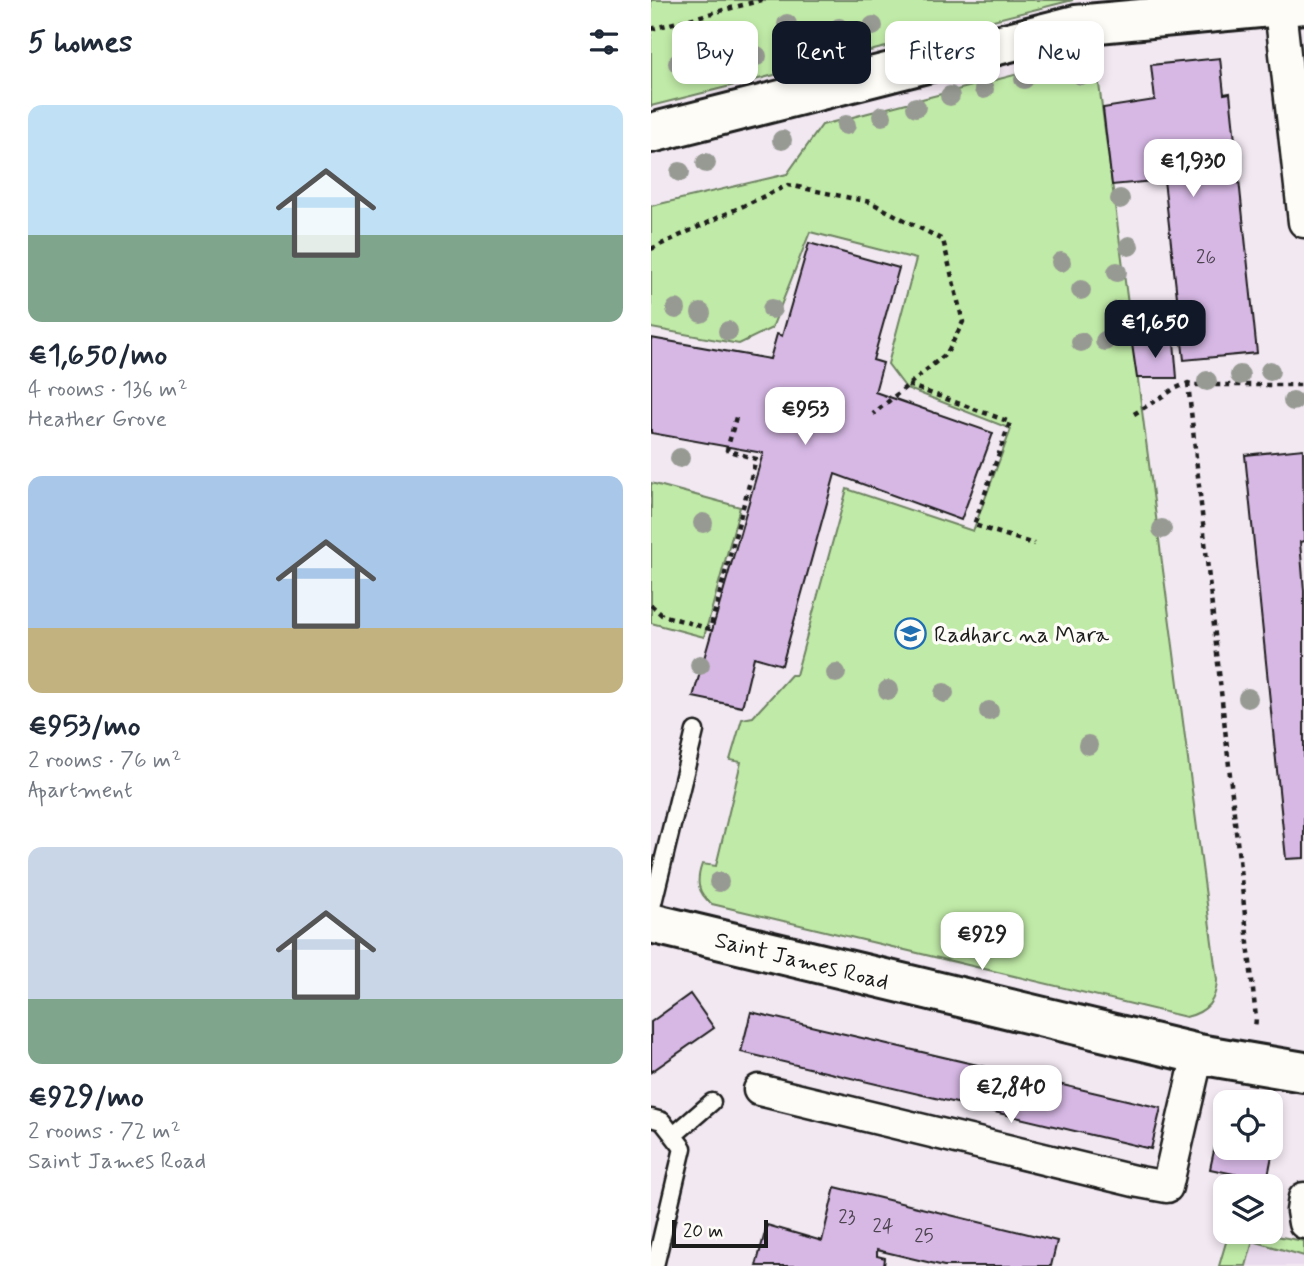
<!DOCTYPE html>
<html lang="en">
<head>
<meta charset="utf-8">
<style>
	body { margin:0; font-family:Mynerve,sans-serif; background:#f2f2f3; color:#1f2937; height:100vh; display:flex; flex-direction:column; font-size:26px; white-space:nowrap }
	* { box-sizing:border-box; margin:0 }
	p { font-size:23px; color:#747a83 }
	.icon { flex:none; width:38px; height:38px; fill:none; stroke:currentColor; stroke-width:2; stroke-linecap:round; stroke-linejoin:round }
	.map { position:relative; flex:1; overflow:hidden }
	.drawer { display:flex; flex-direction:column; background:#fff; width:651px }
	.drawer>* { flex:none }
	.hud { position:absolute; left:21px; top:21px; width:527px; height:63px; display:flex; gap:14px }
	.fabs { position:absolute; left:562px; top:1090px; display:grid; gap:14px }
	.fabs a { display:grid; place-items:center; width:70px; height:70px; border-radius:14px; background:#fff; box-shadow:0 4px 10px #0003; font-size:35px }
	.scale { position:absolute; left:21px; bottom:18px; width:96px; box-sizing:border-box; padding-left:7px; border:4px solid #1c1c1c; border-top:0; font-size:19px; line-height:24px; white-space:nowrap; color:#1c1c1c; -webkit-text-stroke:5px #fdfcf7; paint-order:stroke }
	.price { position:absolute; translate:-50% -60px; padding:0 16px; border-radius:14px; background:#fff; color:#222; font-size:23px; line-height:46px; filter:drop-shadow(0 2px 4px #0008) }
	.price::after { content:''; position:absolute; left:50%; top:42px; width:21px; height:16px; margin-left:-10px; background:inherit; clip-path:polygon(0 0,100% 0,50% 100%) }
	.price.selected { background:#111827; color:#fff }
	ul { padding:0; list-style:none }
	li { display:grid; align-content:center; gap:14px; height:371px; padding:0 28px }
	li span { display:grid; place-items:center; height:217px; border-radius:14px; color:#555 }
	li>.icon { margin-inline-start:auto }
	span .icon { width:126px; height:126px; fill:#fffc; stroke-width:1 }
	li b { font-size:30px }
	h2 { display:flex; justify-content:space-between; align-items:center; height:84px; padding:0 28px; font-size:30px }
	.chip { padding:0 24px; border-radius:14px; background:#fff; box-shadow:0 4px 10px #0003; font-size:24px; line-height:63px }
	.chip.selected { background:#111827; color:#fff }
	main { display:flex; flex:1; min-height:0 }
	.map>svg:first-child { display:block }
	.built { fill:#eadaee }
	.green { fill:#c0eaa7; stroke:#6e8362; stroke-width:2 }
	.building { fill:#d7b8e5; stroke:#1c1c1c; stroke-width:2 }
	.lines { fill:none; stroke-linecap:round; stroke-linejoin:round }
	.lane-casing { stroke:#1c1c1c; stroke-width:21 }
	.street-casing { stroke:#1c1c1c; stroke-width:35 }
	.secondary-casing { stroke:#1c1c1c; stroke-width:44 }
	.path { stroke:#1c1c1c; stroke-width:4.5; stroke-dasharray:5 5; stroke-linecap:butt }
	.lane { stroke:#fdfcf7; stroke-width:16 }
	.street { stroke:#fdfcf7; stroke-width:30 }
	.secondary { stroke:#fdfcf7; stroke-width:38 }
	.tree { fill:#979a93 }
	.labels { text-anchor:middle; stroke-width:7; stroke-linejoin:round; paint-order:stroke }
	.number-label { font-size:19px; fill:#4b434e }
	.poi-label { font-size:23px; fill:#1c1c1c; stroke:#fdfcf7; text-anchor:start }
	.street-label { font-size:23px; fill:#1c1c1c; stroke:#fdfcf7 }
</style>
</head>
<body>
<main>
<section class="drawer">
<h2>5 homes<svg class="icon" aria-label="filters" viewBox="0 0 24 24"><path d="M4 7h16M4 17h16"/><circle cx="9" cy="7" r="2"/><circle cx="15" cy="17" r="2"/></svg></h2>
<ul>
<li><span style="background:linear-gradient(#bfe0f5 60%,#7fa58c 0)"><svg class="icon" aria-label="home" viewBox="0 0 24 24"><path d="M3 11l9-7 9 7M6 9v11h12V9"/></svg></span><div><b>€1,650/mo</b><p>4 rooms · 136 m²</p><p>Heather Grove</p></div></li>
<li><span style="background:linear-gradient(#a9c7e8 70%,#c2b280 0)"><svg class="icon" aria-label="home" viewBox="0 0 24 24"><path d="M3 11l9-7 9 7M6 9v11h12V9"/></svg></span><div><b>€953/mo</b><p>2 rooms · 76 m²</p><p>Apartment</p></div></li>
<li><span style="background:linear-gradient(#c9d6e8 70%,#7fa58c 0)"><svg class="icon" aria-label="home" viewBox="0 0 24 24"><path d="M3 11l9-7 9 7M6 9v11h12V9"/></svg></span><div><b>€929/mo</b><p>2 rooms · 72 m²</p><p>Saint James Road</p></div></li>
</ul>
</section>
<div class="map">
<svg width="653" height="1266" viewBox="0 0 653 1266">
	<rect width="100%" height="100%" fill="#f2e8f2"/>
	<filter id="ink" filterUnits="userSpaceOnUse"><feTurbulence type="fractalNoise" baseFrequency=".0143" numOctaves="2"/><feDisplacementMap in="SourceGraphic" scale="14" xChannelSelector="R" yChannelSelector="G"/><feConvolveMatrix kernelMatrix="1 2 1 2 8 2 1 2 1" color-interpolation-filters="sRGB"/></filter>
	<g filter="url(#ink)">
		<path class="built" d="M578 1232 625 1236 653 1241V1266H568Z"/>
		<g class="green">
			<path d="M0 0H422L0 106Z"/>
			<path d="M417 61 446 69 566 980C565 1001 556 1012 535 1017L61 904C46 893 45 881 51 864L65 866 90 762 79 760 91 719 102 717 140 675H145L196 489 322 531 360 429 255 388 237 364 265 259 159 232 121 328 88 344 0 328V206L136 174 171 125Z"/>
			<path d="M0 483 89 507 53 637 0 623Z"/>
			<path d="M578 1232 625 1236 653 1241V1256L602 1241 595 1266H568Z"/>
		</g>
		<g class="building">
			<path d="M569 58 573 94 579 93 606 353 533 360 513 180 461 185 452 108 504 100 500 65Z"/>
			<path d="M158 243 248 268 222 360 232 363 224 392 342 433 310 520 184 474 131 665 103 657 91 707 42 697 112 453 0 433V338L119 359 126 334 131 336Z"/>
			<path d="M523 342 526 378H486L481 344Z"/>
			<path d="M652 449 653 541 649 542 653 591V858L635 859 594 455Z"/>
			<path d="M39 994 63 1028 0 1072V1022Z"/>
			<path d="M100 1012 510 1108 500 1149 90 1052Z"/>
			<path d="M569 1123 574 1124V1148H620V1134L625 1135 616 1181 559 1169Z"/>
			<path d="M184 1187 406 1241 400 1266H293L226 1250V1256L234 1258 233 1266H105L116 1225 171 1241Z"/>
		</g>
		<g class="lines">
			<defs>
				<g id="lane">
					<path d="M0 911 44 731"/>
					<path d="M0 1118 11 1121 32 1148 4 1266"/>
					<path d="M23 1135 61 1102"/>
				</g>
				<g id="street">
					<path d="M628 0 653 222"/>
					<path d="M108 1090 483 1181 516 1187 547 1054"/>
					<path d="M653 1198 651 1211 653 1223"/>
				</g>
				<g id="secondary">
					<path d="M0 133 425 25 653 4"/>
					<path d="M0 923 547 1054 653 1072"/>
				</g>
			</defs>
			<use href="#lane" class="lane-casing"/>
			<use href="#street" class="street-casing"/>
			<use href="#secondary" class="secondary-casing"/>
			<g class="path">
				<path d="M0 29 111 0"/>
				<path d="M0 249 137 185 219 202 292 240 312 322 296 353 222 414"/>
				<path d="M537 383 605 1018 604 1029"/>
				<path d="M257 385 359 422 323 525 383 544"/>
				<path d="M483 414 523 389 537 383 543 385H653"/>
				<path d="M0 605 11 615 59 629 105 459 76 450 85 417"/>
			</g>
			<use href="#lane" class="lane"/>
			<use href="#street" class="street"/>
			<use href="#secondary" class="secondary"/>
		</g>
		<g class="tree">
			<circle cx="136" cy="24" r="10"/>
			<circle cx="222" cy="26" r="10"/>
			<circle cx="188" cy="28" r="10"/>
			<circle cx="62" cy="48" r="10"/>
			<circle cx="106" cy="56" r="10"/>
			<circle cx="27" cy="63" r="10"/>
			<circle cx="404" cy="71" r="10"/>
			<circle cx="430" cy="75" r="10"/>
			<circle cx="373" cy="79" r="10"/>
			<circle cx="333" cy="89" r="10"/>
			<circle cx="299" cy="96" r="10"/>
			<circle cx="265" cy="107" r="10"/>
			<circle cx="231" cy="116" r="10"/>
			<circle cx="195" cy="125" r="10"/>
			<circle cx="131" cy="140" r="10"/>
			<circle cx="55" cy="163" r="10"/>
			<circle cx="29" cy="172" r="10"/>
			<circle cx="469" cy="199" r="10"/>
			<circle cx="478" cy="246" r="10"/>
			<circle cx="410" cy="262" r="10"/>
			<circle cx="466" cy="272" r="10"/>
			<circle cx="430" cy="290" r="10"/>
			<circle cx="25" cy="309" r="10"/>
			<circle cx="121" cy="309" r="10"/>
			<circle cx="467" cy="311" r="10"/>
			<circle cx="505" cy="311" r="10"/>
			<circle cx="50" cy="313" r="10"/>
			<circle cx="77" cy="331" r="10"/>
			<circle cx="454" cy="341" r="10"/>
			<circle cx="430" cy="342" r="10"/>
			<circle cx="619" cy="371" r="10"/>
			<circle cx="589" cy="375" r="10"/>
			<circle cx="556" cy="381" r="10"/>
			<circle cx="642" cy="401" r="10"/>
			<circle cx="29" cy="458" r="10"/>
			<circle cx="52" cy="523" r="10"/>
			<circle cx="511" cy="529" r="10"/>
			<circle cx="49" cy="665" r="10"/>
			<circle cx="185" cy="673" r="10"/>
			<circle cx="237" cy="690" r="10"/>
			<circle cx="293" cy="693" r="10"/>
			<circle cx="597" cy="698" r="10"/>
			<circle cx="338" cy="711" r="10"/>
			<circle cx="437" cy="745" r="10"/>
			<circle cx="68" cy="882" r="10"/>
		</g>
	</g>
	<defs>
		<symbol id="school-ring" viewBox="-11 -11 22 22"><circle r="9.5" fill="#fdfcf7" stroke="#1f6fb2" stroke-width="1.5"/><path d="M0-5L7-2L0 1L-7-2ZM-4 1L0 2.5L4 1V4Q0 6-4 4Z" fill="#1f6fb2"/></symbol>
	</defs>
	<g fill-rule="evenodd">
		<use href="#school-ring" x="242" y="616" width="35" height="35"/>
	</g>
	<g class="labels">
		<g class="number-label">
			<text x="555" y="263">26</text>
			<text x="196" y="1223">23</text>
			<text x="232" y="1232">24</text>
			<text x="273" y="1242">25</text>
		</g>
		<g class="poi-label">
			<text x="283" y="642">Radharc na Mara</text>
		</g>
		<g class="street-label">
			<text transform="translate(151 960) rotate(14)" y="8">Saint James Road</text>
		</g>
	</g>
</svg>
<div class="fabs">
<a><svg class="icon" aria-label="locate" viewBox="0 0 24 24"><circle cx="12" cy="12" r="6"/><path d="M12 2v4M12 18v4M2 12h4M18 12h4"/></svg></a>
<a><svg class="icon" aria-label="layers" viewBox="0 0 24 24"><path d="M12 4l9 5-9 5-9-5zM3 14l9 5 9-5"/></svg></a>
</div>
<div class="scale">20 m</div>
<b class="price" style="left:542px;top:199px">€1,930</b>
<b class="price selected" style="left:504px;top:360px">€1,650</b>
<b class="price" style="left:154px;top:447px">€953</b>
<b class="price" style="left:331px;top:972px">€929</b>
<b class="price" style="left:360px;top:1125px">€2,840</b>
<div class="hud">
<a class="chip">Buy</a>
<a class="chip selected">Rent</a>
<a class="chip">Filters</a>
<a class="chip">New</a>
</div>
</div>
</main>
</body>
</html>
